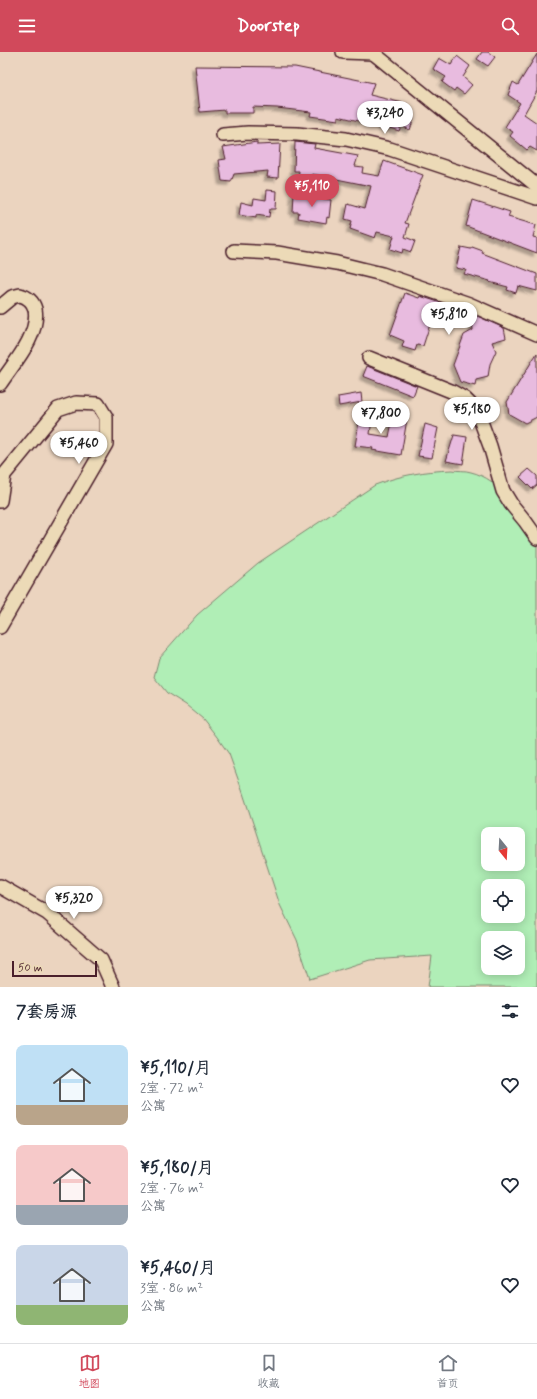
<!DOCTYPE html>
<html lang="zh">
<head>
<meta charset="utf-8">
<style>
	body { margin:0; font-family:Mynerve,"LXGW WenKai TC",sans-serif; background:#f2f2f3; color:#1f2937; height:100vh; display:flex; flex-direction:column; font-size:15px; white-space:nowrap }
	* { box-sizing:border-box; margin:0 }
	p { font-size:13px; color:#747a83 }
	.icon { flex:none; width:22px; height:22px; fill:none; stroke:currentColor; stroke-width:2; stroke-linecap:round; stroke-linejoin:round }
	.map { position:relative; height:935px; overflow:hidden }
	.panel { display:flex; flex-direction:column; background:#fff; flex:1 }
	.panel>* { flex:none }
	.needle { width:26px; rotate:162deg }
	.buttons { position:absolute; left:481px; top:775px; display:grid; gap:8px }
	.buttons a { display:grid; place-items:center; width:44px; height:44px; border-radius:8px; background:#fff; box-shadow:0 2px 10px #0003; font-size:20px }
	.scale { position:absolute; left:12px; bottom:10px; width:85px; box-sizing:border-box; padding-left:4px; border:2px solid #4a1f2b; border-top:0; font-size:11px; line-height:14px; white-space:nowrap; color:#4a1f2b; -webkit-text-stroke:3px #ecdab7; paint-order:stroke }
	.price { position:absolute; translate:-50% -34px; padding:0 9px; border-radius:14px; background:#fff; color:#222; font-size:13px; line-height:26px; filter:drop-shadow(0 1px 2px #0008) }
	.price::after { content:''; position:absolute; left:50%; top:24px; width:12px; height:9px; margin-left:-6px; background:inherit; clip-path:polygon(0 0,100% 0,50% 100%) }
	.price.on { background:#d1495b; color:#fff }
	ul { padding:0; list-style:none }
	li { display:flex; align-items:center; gap:12px; height:100px; padding:0 16px }
	li span { display:grid; place-items:center; flex:none; width:112px; height:80px; border-radius:8px; color:#555 }
	li>.icon { margin-inline-start:auto }
	span .icon { width:48px; height:48px; fill:#fffc; stroke-width:1 }
	li b { font-size:17px }
	h2 { display:flex; justify-content:space-between; align-items:center; height:48px; padding:0 16px; font-size:17px }
	header { display:flex; justify-content:space-between; align-items:center; height:52px; padding:0 16px; background:#d1495b; color:#fff; font-size:18px; font-weight:800 }
	.tabs { display:flex; justify-content:space-around; align-items:center; height:56px; border-top:1px solid #e0e1e3; background:#fff; font-size:11px; color:#747a83 }
	.tabs a { display:grid; justify-items:center; gap:2px }
	.tabs .on { color:#d1495b }
	.map>svg:first-child { display:block }
	.green { fill:#b0eeb6; stroke:#7d8670; fill-rule:evenodd }
	.building { fill:#e8bbdf; stroke:#4a1f2b; filter:url(#shadow) }
	.lines { fill:none; stroke-linecap:round; stroke-linejoin:round }
	.minor-casing { stroke:#4a1f2b; stroke-width:16 }
	.minor { stroke:#ecdab7; stroke-width:13 }
</style>
</head>
<body>
<header><svg class="icon" aria-label="menu" viewBox="0 0 24 24"><path d="M4 6h16M4 12h16M4 18h16"/></svg>Doorstep<svg class="icon" aria-label="search" viewBox="0 0 24 24"><circle cx="10" cy="10" r="6"/><path d="M15 15l6 6"/></svg></header>
<div class="map">
<svg width="537" height="935" viewBox="0 0 537 935">
	<defs>
		<filter id="shadow"><feDropShadow dx="-3.5" dy="3.5" stdDeviation="1" flood-color="#0004"/></filter>
	</defs>
	<rect width="100%" height="100%" fill="#ebd4bf"/>
	<filter id="ink" filterUnits="userSpaceOnUse"><feTurbulence type="fractalNoise" baseFrequency=".025" numOctaves="2"/><feDisplacementMap in="SourceGraphic" scale="8" xChannelSelector="R" yChannelSelector="G"/><feConvolveMatrix kernelMatrix="1 2 1 2 8 2 1 2 1" color-interpolation-filters="sRGB"/></filter>
	<g filter="url(#ink)">
		<path class="green" d="M452 418C458 419 465 418 471 420 500 427 519 458 537 479V935H428L432 904 370 908 310 927 297 888 280 853 242 738 229 702 217 685 203 667 186 653 167 641 154 625 159 606 197 563 258 511 375 433C401 423 424 419 452 418ZM488 782H518V812H488ZM488 834H518V864H488ZM488 886H518V916H488Z"/>
		<g class="building">
			<path d="M482 0H488L495 5 488 14 477 7Z"/>
			<path d="M537 2V39L524 62 537 71V99L530 95 527 98 510 84 513 80 505 75 520 51 508 43 513 30 518 33Z"/>
			<path d="M457 4 470 14 463 25 472 33 464 42 456 36 454 39 442 30 446 25 433 17 439 6 451 13Z"/>
			<path d="M195 14 295 15 374 31 370 43 407 52 405 64 414 66 410 78 401 74 399 79 380 73 381 69 364 64 363 70 338 64V68L310 64 311 60 277 56 253 55V61H225V58L200 60Z"/>
			<path d="M257 90V93L280 92 278 126 267 125 268 119 234 122 231 130 222 129 219 108 226 107 223 95Z"/>
			<path d="M295 90 315 92 314 96 358 104 355 114 363 115 362 121 379 124 384 109 423 123 405 171 409 172 405 185 415 189 411 200 403 197 402 201 390 197 394 184 377 180 375 186 350 177 352 169 345 167 348 152 365 157 371 134 312 122V128L298 127 299 119H294Z"/>
			<path d="M267 138 277 139 276 157H270L269 165 256 163V166L239 163 241 150 253 153 254 146 266 148Z"/>
			<path d="M294 142 331 148 329 166 327 165 326 171 298 166 299 160H293Z"/>
			<path d="M473 148 510 160 508 165 536 173 533 185 537 186V201L466 174Z"/>
			<path d="M461 195 471 197 472 195 483 199 482 201 537 222V239L518 234 516 241 507 238 508 235 489 230 490 229 464 222 466 218 456 216Z"/>
			<path d="M405 241 419 246 420 244 466 259 504 276 506 286 492 290 496 299 490 312 488 325 476 328 475 334 460 330 453 313 464 283 473 278 472 266 467 265 468 264 444 258 442 262 434 260 423 294 417 293 415 299 402 295 404 289 390 283Z"/>
			<path d="M537 301V365L525 371 509 362 507 350Z"/>
			<path d="M367 314 417 334 413 344 363 324Z"/>
			<path d="M361 341 362 350 339 354 338 345Z"/>
			<path d="M361 358 373 360 370 382 389 385 393 365 407 367 401 403 372 398 373 396 355 394Z"/>
			<path d="M425 372 438 376 432 406 418 404Z"/>
			<path d="M454 383 467 385 463 412 446 409Z"/>
			<path d="M529 417 537 424V433L532 437 520 425Z"/>
		</g>
		<g class="lines">
			<defs>
				<g id="minor">
					<path d="M343 0 373 1"/>
					<path d="M372 0 537 134"/>
					<path d="M223 83 248 81 297 82 346 87 390 97 537 146"/>
					<path d="M234 199 277 201 337 211 382 222 469 252 537 282"/>
					<path d="M0 255 12 245 20 243C28 245 33 250 35 257 40 283 13 312 0 332"/>
					<path d="M369 306 451 339 465 347 477 359 490 394 503 439 511 452 525 469 537 486"/>
					<path d="M0 449 4 423 58 357 76 351 98 352 106 365V392L0 575"/>
					<path d="M0 834 47 861 101 908 113 935"/>
				</g>
			</defs>
			<use href="#minor" class="minor-casing"/>
			<use href="#minor" class="minor"/>
		</g>
	</g>
</svg>
<div class="buttons">
<a><svg class="needle" viewBox="-14 -14 28 28"><path d="M0-13l5 13h-10z" fill="#e53935"/><path d="M0 13l5-13h-10z" fill="#747a83"/></svg></a>
<a><svg class="icon" aria-label="locate" viewBox="0 0 24 24"><circle cx="12" cy="12" r="6"/><path d="M12 2v4M12 18v4M2 12h4M18 12h4"/></svg></a>
<a><svg class="icon" aria-label="layers" viewBox="0 0 24 24"><path d="M12 4l9 5-9 5-9-5zM3 14l9 5 9-5"/></svg></a>
</div>
<div class="scale">50 m</div>
<b class="price" style="left:385px;top:83px">¥3,240</b>
<b class="price on" style="left:312px;top:156px">¥5,110</b>
<b class="price" style="left:449px;top:284px">¥5,810</b>
<b class="price" style="left:472px;top:379px">¥5,180</b>
<b class="price" style="left:381px;top:383px">¥7,800</b>
<b class="price" style="left:79px;top:413px">¥5,460</b>
<b class="price" style="left:74px;top:868px">¥5,320</b>
</div>
<section class="panel">
<h2>7套房源<svg class="icon" aria-label="filters" viewBox="0 0 24 24"><path d="M4 7h16M4 17h16"/><circle cx="9" cy="7" r="2"/><circle cx="15" cy="17" r="2"/></svg></h2>
<ul>
<li><span style="background:linear-gradient(#bfe0f5 75%,#b9a48a 0)"><svg class="icon" aria-label="home" viewBox="0 0 24 24"><path d="M3 11l9-7 9 7M6 9v11h12V9"/></svg></span><div><b>¥5,110/月</b><p>2室 · 72 m²</p><p>公寓</p></div><svg class="icon" aria-label="heart" viewBox="0 0 24 24"><path d="M12 20l-8-8c-3-5 5-10 8-4 3-6 11-1 8 4z"/></svg></li>
<li><span style="background:linear-gradient(#f6c9c9 75%,#9aa5b1 0)"><svg class="icon" aria-label="home" viewBox="0 0 24 24"><path d="M3 11l9-7 9 7M6 9v11h12V9"/></svg></span><div><b>¥5,180/月</b><p>2室 · 76 m²</p><p>公寓</p></div><svg class="icon" aria-label="heart" viewBox="0 0 24 24"><path d="M12 20l-8-8c-3-5 5-10 8-4 3-6 11-1 8 4z"/></svg></li>
<li><span style="background:linear-gradient(#c9d6e8 75%,#8fb573 0)"><svg class="icon" aria-label="home" viewBox="0 0 24 24"><path d="M3 11l9-7 9 7M6 9v11h12V9"/></svg></span><div><b>¥5,460/月</b><p>3室 · 86 m²</p><p>公寓</p></div><svg class="icon" aria-label="heart" viewBox="0 0 24 24"><path d="M12 20l-8-8c-3-5 5-10 8-4 3-6 11-1 8 4z"/></svg></li>
</ul>
</section>
<nav class="tabs">
<a class="on"><svg class="icon" aria-label="map" viewBox="0 0 24 24"><path d="M3 6l6-2 6 2 6-2v14l-6 2-6-2-6 2zM9 4v14M15 6v14"/></svg>地图</a>
<a><svg class="icon" aria-label="saved" viewBox="0 0 24 24"><path d="M7 4h10v16l-5-4-5 4z"/></svg>收藏</a>
<a><svg class="icon" aria-label="home" viewBox="0 0 24 24"><path d="M3 11l9-7 9 7M6 9v11h12V9"/></svg>首页</a>
</nav>
</body>
</html>
